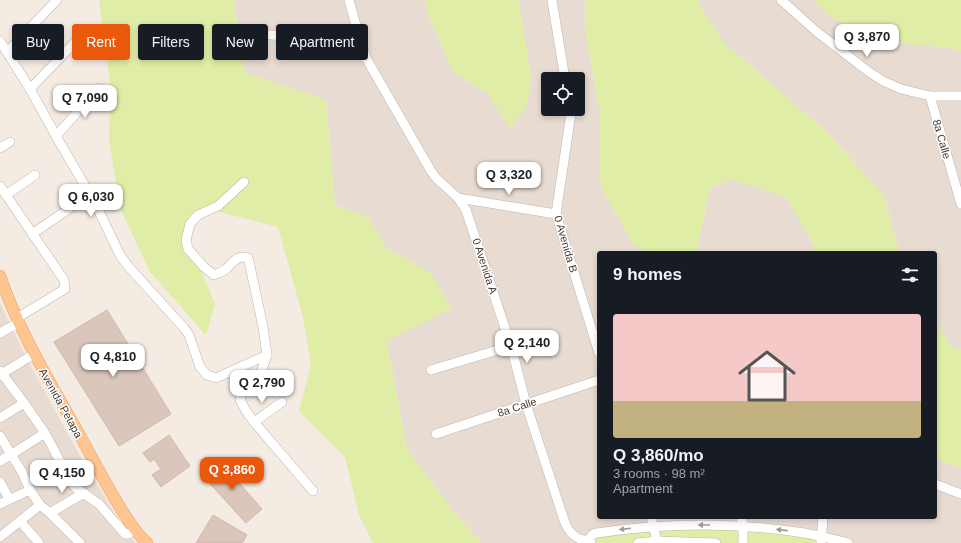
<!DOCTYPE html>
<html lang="en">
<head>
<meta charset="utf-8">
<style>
	body { margin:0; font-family:Arial,sans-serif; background:#20242c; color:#f1f3f6; height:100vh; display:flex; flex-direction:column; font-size:15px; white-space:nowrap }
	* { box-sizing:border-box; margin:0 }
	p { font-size:13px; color:#9ea1a6 }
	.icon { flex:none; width:22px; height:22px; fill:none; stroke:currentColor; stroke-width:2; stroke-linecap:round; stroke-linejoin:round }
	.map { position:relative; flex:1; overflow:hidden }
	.details { position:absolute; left:597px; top:251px; width:340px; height:268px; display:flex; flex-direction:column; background:#171b24; border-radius:4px; box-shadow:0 2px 6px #0003 }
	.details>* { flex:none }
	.banner { position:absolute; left:12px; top:24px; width:380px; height:36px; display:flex; gap:8px }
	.buttons { position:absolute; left:541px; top:72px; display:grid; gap:8px }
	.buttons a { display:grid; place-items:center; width:44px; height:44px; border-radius:4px; background:#171b24; box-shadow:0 2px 6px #0003; font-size:20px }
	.price { position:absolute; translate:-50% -34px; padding:0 9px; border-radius:8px; background:#fff; color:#222; font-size:13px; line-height:26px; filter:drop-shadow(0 1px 2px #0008) }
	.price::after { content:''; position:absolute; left:50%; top:24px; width:12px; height:9px; margin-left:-6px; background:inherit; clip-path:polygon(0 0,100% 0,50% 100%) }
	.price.selected { background:#ea580c; color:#fff }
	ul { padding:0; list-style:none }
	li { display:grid; align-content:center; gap:8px; height:212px; padding:0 16px }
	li+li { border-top:1px solid #363941 }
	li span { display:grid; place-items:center; height:124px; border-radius:4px; color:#555 }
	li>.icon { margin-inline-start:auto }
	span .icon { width:72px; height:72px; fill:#fffc; stroke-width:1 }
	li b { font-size:17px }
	h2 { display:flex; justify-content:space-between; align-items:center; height:48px; padding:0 16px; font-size:17px }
	.chip { padding:0 14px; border-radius:4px; background:#171b24; box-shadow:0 2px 6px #0003; font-size:14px; line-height:36px }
	.chip.selected { background:#ea580c; color:#fff }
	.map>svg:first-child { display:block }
	.residential { fill:#e8dbd1; fill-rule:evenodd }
	.green { fill:#dfeda7 }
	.building { fill:#dac6ba; stroke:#d2b9aa }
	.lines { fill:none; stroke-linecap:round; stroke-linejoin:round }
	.minor-casing { stroke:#c3b3a8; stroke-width:10 }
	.major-casing { stroke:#f19b54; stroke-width:12 }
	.minor { stroke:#fff; stroke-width:9 }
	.major { stroke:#ffc591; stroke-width:11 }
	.oneway { fill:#a29c99 }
	.labels { text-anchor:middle; stroke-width:3; stroke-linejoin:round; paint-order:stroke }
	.street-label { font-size:11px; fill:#463a33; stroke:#fff }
</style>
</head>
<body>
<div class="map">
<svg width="961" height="543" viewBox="0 0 961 543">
	<rect width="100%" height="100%" fill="#f4ebe3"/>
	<g class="residential">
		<path d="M234 0H425L428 14 453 72 487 93 510 127 527 106 531 74 518 0H585L586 36 599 106V183L632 242 647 253H599V517H935V457L943 462 961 468V543H482L459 518 407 450 387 341 451 309 431 273 386 248 368 217 335 205 326 100 244 72ZM548 79H578V109H548Z"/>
		<path d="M697 0H814L827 14 910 44 952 48 961 52V350L952 347 935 321V253H899L885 197 828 133 723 42Z"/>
		<path d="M731 179 786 197 814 245V253H692L697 248 710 188Z"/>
		<path d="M0 303 27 359 80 456 115 514 135 543H0Z"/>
	</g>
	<g class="green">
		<path d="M99 0H234L244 72 326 100 335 205 368 217 386 248 431 273 451 309 387 341 407 450 459 518 482 543H373L359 515 345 457 299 411 311 365 303 317 278 227 208 209 185 232 215 304 206 335 150 272 120 208 109 140 110 81Z"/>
		<path d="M425 0H518L531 74 527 106 510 128 487 93 453 72 428 14Z"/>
		<path d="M585 0H697L723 42 828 133 885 197 899 253H814V245L786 197 731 179 710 188 697 248 692 253H647L632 242 599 183V106L586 36Z"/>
		<path d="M814 0H961V52L952 48 910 44 865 36 827 14Z"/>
		<path d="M935 321 952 347 961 350V468L943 462 935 457Z"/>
		<path d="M706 525 848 543H591L590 538Z"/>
	</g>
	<g class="building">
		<path d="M107 310 171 414 119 446 54 342Z"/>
		<path d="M169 435 190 466 161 487 152 475 161 469 154 459 150 462 143 453Z"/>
		<path d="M219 460 262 509 246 523 202 475Z"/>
		<path d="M213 515 247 535 242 543H196Z"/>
	</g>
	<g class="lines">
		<defs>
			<g id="minor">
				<path d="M349 0 360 40 366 58 431 171 436 178 458 198 466 210 511 346 526 404 565 523C570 534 577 541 589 540"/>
				<path d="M552 0 565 79"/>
				<path d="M781 0 817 32 869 72 883 81 901 89 930 96H961"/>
				<path d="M270 35 360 40"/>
				<path d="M0 41 30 89 56 136 95 203 120 255 128 266 184 328 189 335 200 367 207 375 216 378 267 355"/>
				<path d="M7 52 57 0"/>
				<path d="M30 89 79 38"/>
				<path d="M930 96 961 204"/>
				<path d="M570 109 571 113 556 214 599 353"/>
				<path d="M56 136 99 88"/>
				<path d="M0 148 10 142"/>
				<path d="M244 182 218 206 198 215 190 224 186 240 188 249 204 267 214 275C217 273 223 272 226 269 233 263 237 254 248 258L249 261 263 327 267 355 261 372 243 390 240 400 248 414 254 422 313 491"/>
				<path d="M0 186 64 280 65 289 17 318"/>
				<path d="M6 195 35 175"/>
				<path d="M458 198 556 214"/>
				<path d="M32 234 70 208"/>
				<path d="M0 333 18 323"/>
				<path d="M431 370 511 346"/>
				<path d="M0 371 24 403 45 433 71 482 76 488 99 504 125 534H128L135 530"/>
				<path d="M0 375 34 354"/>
				<path d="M0 418 24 403"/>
				<path d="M254 422 282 402"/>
				<path d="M436 434 599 380"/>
				<path d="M0 436 22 472 30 490 40 505 50 513 80 543"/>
				<path d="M0 461 12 454 45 433"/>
				<path d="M0 482 9 499"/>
				<path d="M935 484 961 494"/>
				<path d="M0 504 30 490"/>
				<path d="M50 513 84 493"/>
				<path d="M651 517 657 541"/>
				<path d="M741 517 743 526V543"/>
				<path d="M20 521 39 543"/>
				<path d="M0 537 40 505"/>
				<path d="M821 542 823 517"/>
				<path d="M591 543C588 537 592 534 597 533 664 523 730 522 797 532 814 534 831 539 848 543"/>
				<path d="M638 543 657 541 716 543"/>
			</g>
			<path id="major" d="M0 276C20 335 54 388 84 443 96 465 108 488 121 509 129 521 136 533 147 543"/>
		</defs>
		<use href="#minor" class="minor-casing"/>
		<use href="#major" class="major-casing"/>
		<use href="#minor" class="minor"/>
		<use href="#major" class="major"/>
	</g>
	<defs><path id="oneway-solid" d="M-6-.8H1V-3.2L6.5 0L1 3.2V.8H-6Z"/></defs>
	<g class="oneway">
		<use href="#oneway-solid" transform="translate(704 525) rotate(180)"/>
		<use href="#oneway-solid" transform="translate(625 529) rotate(173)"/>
		<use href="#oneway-solid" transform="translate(782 530) rotate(-174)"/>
	</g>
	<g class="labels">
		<g class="street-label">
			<text transform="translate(942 139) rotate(74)" y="4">8a Calle</text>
			<text transform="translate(566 244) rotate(74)" y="4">0 Avenida B</text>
			<text transform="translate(485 266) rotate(72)" y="4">0 Avenida A</text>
			<text transform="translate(61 403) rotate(61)" y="4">Avenida Petapa</text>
			<text transform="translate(517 407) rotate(-18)" y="4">8a Calle</text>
		</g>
	</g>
</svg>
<div class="buttons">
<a><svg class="icon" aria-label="locate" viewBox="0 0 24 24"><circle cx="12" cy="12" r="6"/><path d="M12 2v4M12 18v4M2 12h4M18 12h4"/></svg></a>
</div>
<b class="price" style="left:867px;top:58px">Q 3,870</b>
<b class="price" style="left:85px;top:119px">Q 7,090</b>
<b class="price" style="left:509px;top:196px">Q 3,320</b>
<b class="price" style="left:91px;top:218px">Q 6,030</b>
<b class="price" style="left:527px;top:364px">Q 2,140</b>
<b class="price" style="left:113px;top:378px">Q 4,810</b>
<b class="price" style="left:262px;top:404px">Q 2,790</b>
<b class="price selected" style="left:232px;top:491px">Q 3,860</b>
<b class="price" style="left:62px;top:494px">Q 4,150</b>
<div class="banner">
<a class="chip">Buy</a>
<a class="chip selected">Rent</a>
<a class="chip">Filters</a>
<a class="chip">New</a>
<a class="chip">Apartment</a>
</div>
<section class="details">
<h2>9 homes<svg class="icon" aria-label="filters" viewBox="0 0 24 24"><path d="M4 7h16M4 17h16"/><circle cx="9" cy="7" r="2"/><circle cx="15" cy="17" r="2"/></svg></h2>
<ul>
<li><span style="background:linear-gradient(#f6c9c9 70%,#c2b280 0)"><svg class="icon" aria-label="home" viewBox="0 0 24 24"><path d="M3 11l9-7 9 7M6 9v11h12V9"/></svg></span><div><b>Q 3,860/mo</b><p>3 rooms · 98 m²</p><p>Apartment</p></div></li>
</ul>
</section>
</div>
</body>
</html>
